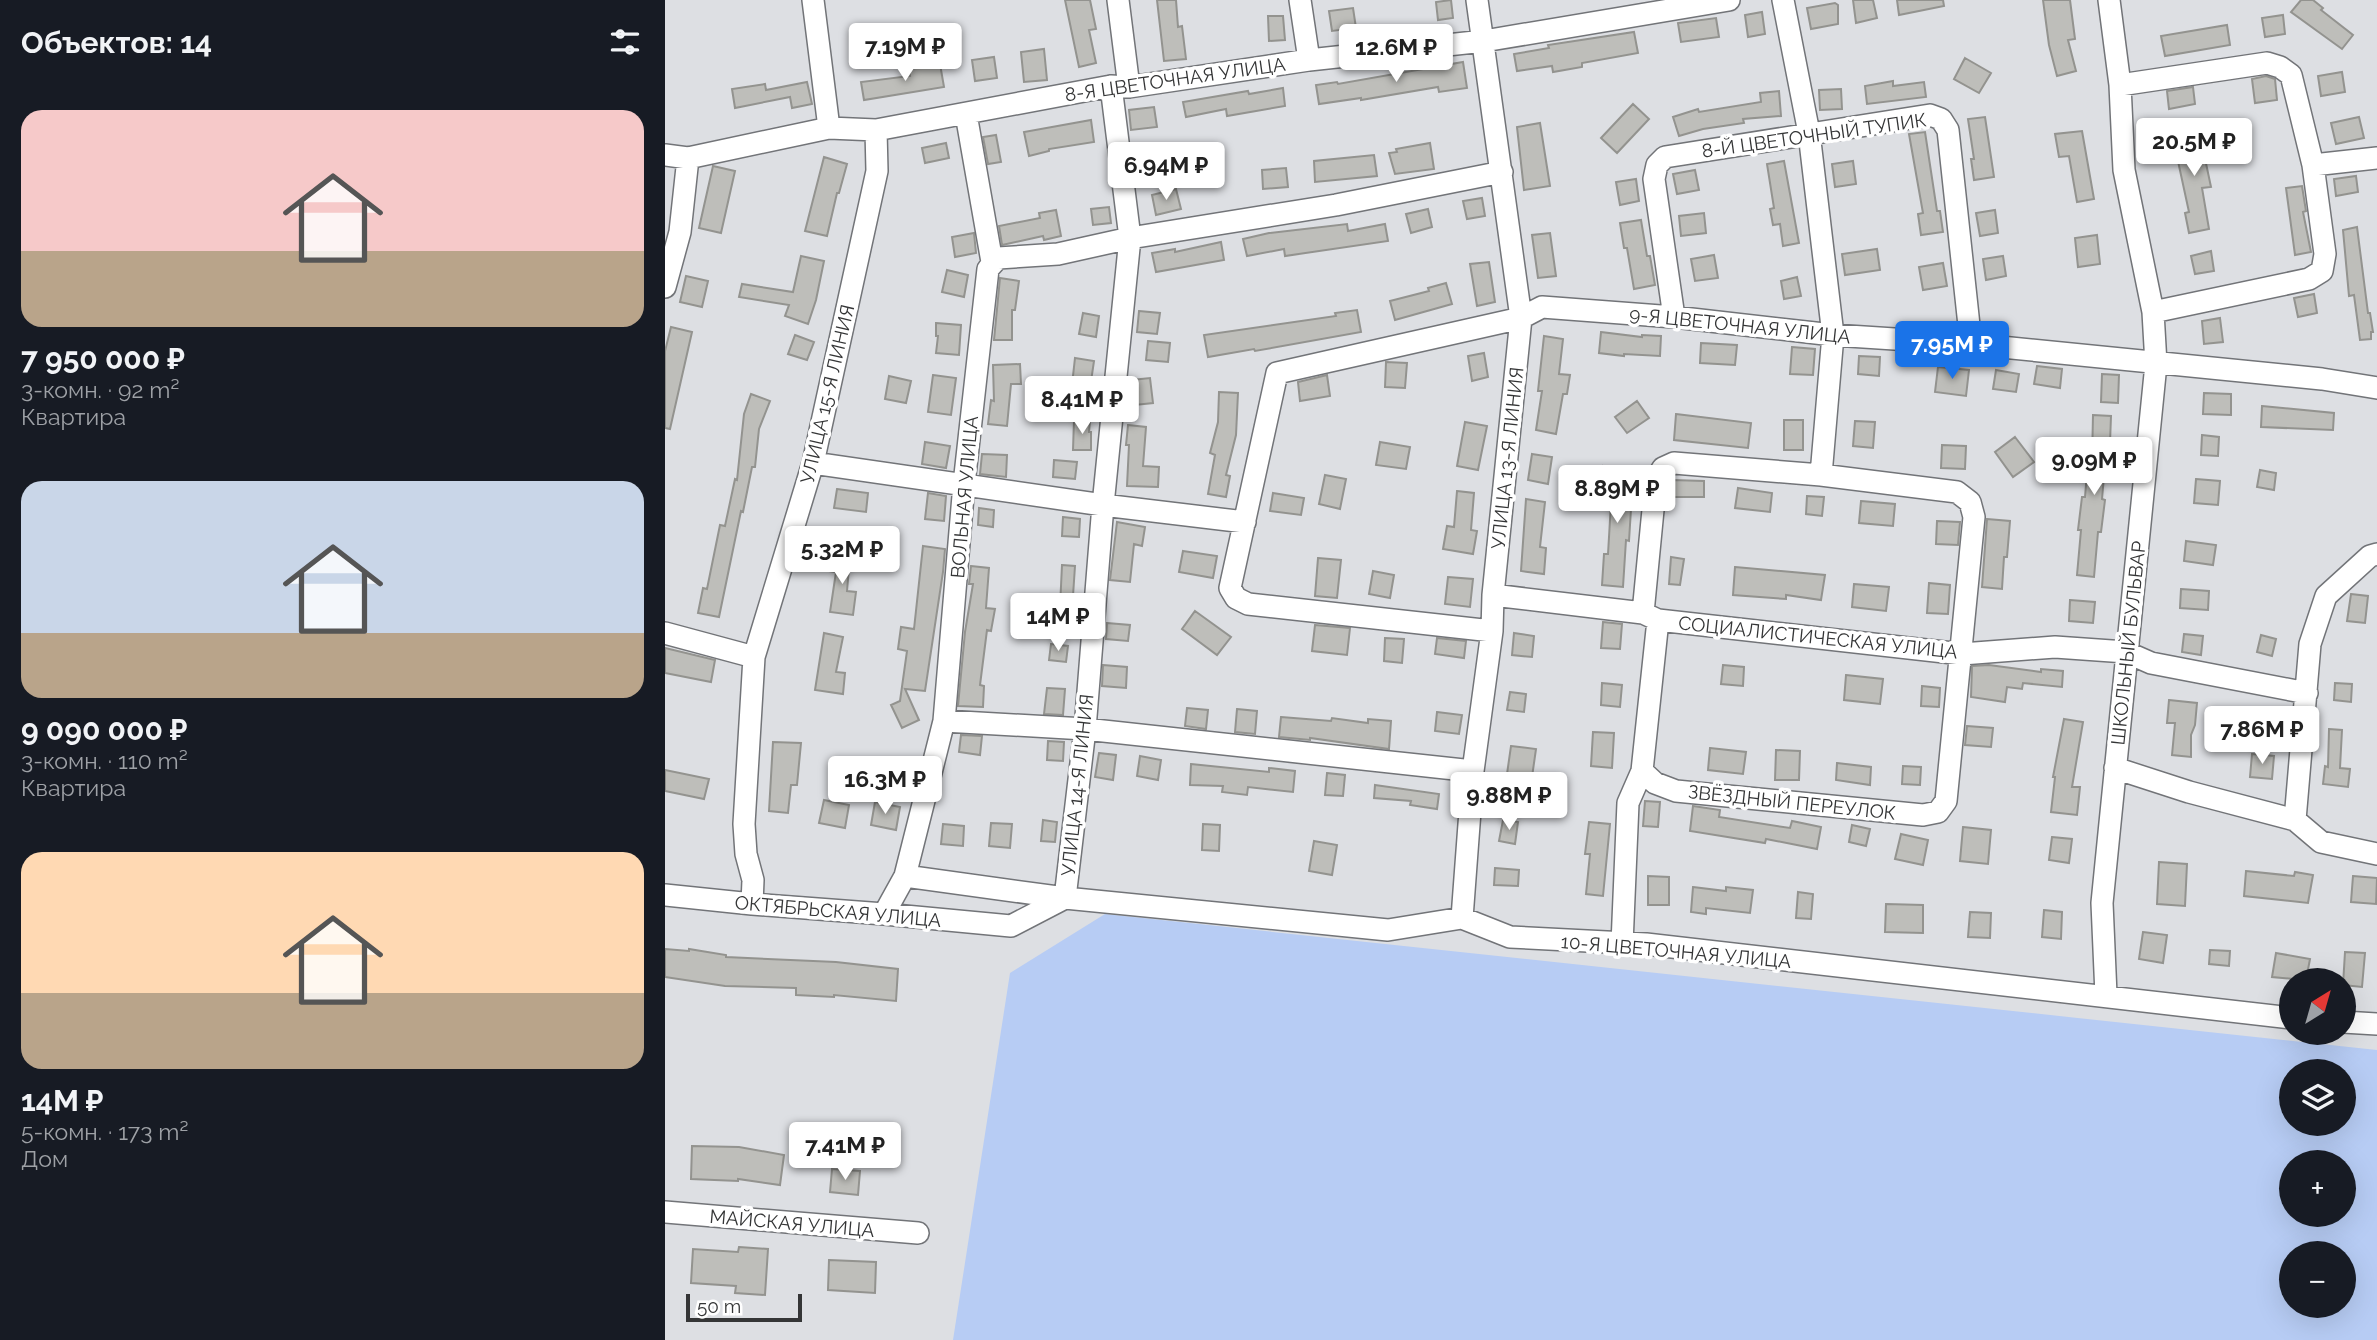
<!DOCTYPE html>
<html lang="ru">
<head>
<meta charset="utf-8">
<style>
  :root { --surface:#171b24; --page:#242831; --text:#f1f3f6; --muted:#9ea1a6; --accent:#1a73e8 }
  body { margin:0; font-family:Raleway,sans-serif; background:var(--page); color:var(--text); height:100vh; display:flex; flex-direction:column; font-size:26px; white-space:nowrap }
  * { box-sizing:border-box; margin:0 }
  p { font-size:23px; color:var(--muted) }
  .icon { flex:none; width:38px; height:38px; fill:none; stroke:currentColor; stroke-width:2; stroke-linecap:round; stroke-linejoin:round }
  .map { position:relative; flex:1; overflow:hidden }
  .sheet { display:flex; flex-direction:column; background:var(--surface); width:665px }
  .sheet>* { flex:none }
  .needle { width:46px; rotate:37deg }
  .tools { position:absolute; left:1614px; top:968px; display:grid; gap:14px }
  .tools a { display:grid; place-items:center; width:77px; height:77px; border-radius:50%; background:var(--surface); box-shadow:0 7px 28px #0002; font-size:35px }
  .scale { position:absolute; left:21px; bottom:18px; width:116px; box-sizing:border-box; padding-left:7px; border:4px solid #343536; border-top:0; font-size:19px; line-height:24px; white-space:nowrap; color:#343536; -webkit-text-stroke:5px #fff; paint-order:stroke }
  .price { position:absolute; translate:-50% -60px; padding:0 16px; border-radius:7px; background:#fff; color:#222; font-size:23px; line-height:46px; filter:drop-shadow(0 2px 4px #0008) }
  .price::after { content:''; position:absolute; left:50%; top:42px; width:21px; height:16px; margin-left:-10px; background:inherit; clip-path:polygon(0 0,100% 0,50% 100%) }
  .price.current { background:var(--accent); color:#fff }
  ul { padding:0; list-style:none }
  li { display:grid; align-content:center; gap:14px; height:371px; padding:0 21px }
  li span { display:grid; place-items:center; height:217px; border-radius:21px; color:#555 }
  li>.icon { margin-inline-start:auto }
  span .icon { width:126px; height:126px; fill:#fffc; stroke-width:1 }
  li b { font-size:30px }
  h2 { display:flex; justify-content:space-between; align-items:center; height:84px; padding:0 21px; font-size:30px }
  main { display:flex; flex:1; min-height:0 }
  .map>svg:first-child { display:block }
  .green { fill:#b7ccf4; fill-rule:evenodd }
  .building { fill:#bebeba; stroke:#93938f; stroke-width:2 }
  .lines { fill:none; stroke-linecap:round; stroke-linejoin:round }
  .minor-casing { stroke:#727478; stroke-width:24 }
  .minor { stroke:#fff; stroke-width:21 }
  .labels { text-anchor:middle; stroke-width:7; stroke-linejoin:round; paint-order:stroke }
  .street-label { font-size:19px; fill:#343536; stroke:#fff }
</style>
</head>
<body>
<main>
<section class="sheet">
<h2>Объектов: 14<svg class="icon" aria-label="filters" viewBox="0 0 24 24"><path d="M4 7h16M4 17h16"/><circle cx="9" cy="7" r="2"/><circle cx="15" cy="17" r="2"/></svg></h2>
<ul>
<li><span style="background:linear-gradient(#f6c9c9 65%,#b9a48a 0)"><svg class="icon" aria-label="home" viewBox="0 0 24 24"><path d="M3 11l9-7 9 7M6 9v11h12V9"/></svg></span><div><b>7 950 000 ₽</b><p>3-комн. · 92 m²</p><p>Квартира</p></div></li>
<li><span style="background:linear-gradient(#c9d6e8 70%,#b9a48a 0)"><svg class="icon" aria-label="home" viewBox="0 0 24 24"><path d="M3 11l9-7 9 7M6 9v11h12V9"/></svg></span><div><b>9 090 000 ₽</b><p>3-комн. · 110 m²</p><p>Квартира</p></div></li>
<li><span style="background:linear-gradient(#ffd9b3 65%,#b9a48a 0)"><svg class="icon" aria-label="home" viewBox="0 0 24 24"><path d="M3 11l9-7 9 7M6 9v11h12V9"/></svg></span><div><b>14M ₽</b><p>5-комн. · 173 m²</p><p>Дом</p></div></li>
</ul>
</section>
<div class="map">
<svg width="1712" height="1340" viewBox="0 0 1712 1340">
  <rect width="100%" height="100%" fill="#dddfe3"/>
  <path class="green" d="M440,914L1712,1050V1340H288L345,973ZM1626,1071H1678V1124H1626ZM1626,1162H1678V1214H1626ZM1626,1253H1678V1306H1626Z"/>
  <path class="building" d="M400,0H425L431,29L424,30L431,63L414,67Z
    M492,0H511L513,27L517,26L521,59L499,61Z
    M786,0L788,18L773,20L771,2Z
    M1188,0H1208L1212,18L1191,23Z
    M1232,0H1278L1279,6L1234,15Z
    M1378,0H1405L1410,39L1403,40L1411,71L1392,76L1384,45Z
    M1636,0H1648L1658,8L1656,10L1688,35L1677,49L1626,12Z
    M1170,3L1173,5V24L1146,29L1142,8Z
    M688,8L691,28L667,31L664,11Z
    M1097,12L1100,34L1083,37L1080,15Z
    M1618,15L1620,34L1600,37L1597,18Z
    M603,16H618L620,40L604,41Z
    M1051,18L1054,37L1016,42L1013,23Z
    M1562,25L1565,45L1500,56L1496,36Z
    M969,32L973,53L917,63V67L888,72L887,66L852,71L849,54L884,48L883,45Z
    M379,49L382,80L359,82L356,52Z
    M329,57L332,78L310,81L307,60Z
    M1300,58L1326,73L1314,93L1289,79Z
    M798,62L802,88L774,92L773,87L696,100V98L654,104L651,85L672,82L673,84Z
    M275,64L279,87L199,100L196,82L245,76L244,69Z
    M1677,72L1680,92L1656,96L1653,76Z
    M1601,76L1610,79L1612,100L1590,103L1587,79Z
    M1228,81V86L1259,82L1261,97L1202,104L1200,86Z
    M142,82L147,104L127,108L125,97L70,108L67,89L100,84L101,90Z
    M1528,87L1530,104L1504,109L1502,91Z
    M618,88L620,106L562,116L561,109L521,117L518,102L583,91L584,94Z
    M1176,89L1177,109L1155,110L1154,90Z
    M1114,91L1116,116L1078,119L1079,123L1038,129L1014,136L1008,117L1033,109L1034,112L1096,102L1095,93Z
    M968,104L984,119L952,153L936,138Z
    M489,107L492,127L466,130L464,110Z
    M1320,117L1329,177L1309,180L1306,159H1309L1303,119Z
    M1694,117L1699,138L1671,144L1666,123Z
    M426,120L429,142L384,149V151L364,156L359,132Z
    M875,123L885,186L859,190L852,127Z
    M1417,131L1429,199L1412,202L1404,156L1394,157L1390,134Z
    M1260,132L1272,211H1275L1278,232L1256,235L1253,214L1258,213L1244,134Z
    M1539,132L1543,153L1539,154L1546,187L1537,188L1544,229L1524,233L1520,213L1524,212L1508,138Z
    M331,135L336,162L323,164L318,137Z
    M281,143L284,158L260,163L257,148Z
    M765,143L769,169L730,174L724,153L732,152L731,149Z
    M709,155L712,176L650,182L649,161Z
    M159,157L182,164L174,193H172L162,236L140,231Z
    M1119,161L1134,243L1118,246L1115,224L1108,225L1105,209L1109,208L1102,164Z
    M1188,161L1191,184L1170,187L1167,164Z
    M48,166L70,171L56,233L34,228Z
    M621,168L623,187L598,189L597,170Z
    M1030,170L1034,190L1012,194L1008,174Z
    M1691,176L1693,192L1671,196L1669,179Z
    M971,179L974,201L955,205L951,182Z
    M1637,186L1641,211L1638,212L1646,252L1630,255L1621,188Z
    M511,189L516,209L491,215L487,195Z
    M817,198L820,216L802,219L798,201Z
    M444,207L446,223L428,225L426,209Z
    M763,209L767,227L746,233L741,214Z
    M391,210L396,236L379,240L378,236L337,245L334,226L375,218L374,213Z
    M1330,210L1333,233L1315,236L1311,213Z
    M1039,213L1041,233L1016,236L1014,216Z
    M976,220L982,256H985L990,285L969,289L962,248H959L955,223Z
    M682,224L683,231L720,224L723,241L620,256L619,249L582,256L578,239L604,233Z
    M1692,227L1703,313H1705L1708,332H1706V339L1695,340L1689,295L1684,296L1678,230Z
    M309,233L311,253L290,257L287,237Z
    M885,233L891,276L873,278L867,235Z
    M1432,235L1435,264L1413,267L1410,238Z
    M556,242L559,260L491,272L487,253L510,249V252Z
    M1212,249L1215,270L1180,275L1177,254Z
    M1546,251L1549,271L1530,274L1526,256Z
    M1049,255L1053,278L1030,281L1026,259Z
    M136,256L159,261L151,300L143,324L120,316L124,305L74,297L77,284L128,292Z
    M1338,256L1341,276L1321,280L1318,259Z
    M824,262L830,302L812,306L805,264Z
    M1278,263L1282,286L1258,290L1254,267Z
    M282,270L303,275L299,297L277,292Z
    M21,276L43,281L37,307L15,302Z
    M1132,277L1136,296L1119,299L1116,281Z
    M335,278L354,281L350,310H347V340H329Z
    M781,283L787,304L730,320L725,301L764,291L763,288Z
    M1649,294L1652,313L1633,317L1629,298Z
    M692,310L696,332L590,351L589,349L543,357L539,335L671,316L670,313Z
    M474,311L495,313L492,334L472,332Z
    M418,313L434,316L431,337L414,334Z
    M1555,318L1558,342L1539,344L1537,321Z
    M271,323L296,325L294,355L271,353L273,336H271Z
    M6,327L27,332L5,429L0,428V351Z
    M936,332L977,337V335L996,336L995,356L959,354V356L934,353Z
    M130,335L149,342L142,360L123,354Z
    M879,336L898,339L894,374L905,375L902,394H898L891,434L871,430L877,391H873Z
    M483,341L505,343L503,362L481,360Z
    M1036,343L1072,345L1070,365L1035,363Z
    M1127,347L1150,349L1148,375L1125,374Z
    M819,353L823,377L807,381L803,356Z
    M1194,356L1215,357L1214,376L1193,374Z
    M410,358L429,361L424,395H430L427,411L409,413V410H406L410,378L408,376Z
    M721,362L742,363L740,388L720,387Z
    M355,364L356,384H346L342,426L323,424L326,400L329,401L328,365Z
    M1372,366L1397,369L1395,388L1369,384Z
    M1273,367L1304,370L1301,396L1270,392Z
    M1331,370L1354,374L1351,392L1328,389Z
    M1437,374L1454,375L1453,403L1436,402Z
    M268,375L291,378L286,415L263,412Z
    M662,375L665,396L635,401L633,382Z
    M224,376L246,381L241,403L220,399Z
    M485,378L488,403L470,405L467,380Z
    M554,392L573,393L571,435L561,475L565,476L561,497L543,494L550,455L545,453L553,422Z
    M1539,393L1566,394V415L1538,414Z
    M86,394L105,401L94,429L90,467H87L78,512L76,511L54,617L33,613L38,588L42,589L55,525L60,526L70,479L72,480L79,414Z
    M972,401L984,418L962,433L950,417Z
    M1597,406L1669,413L1668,430L1596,427Z
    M1011,414L1086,423L1083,448L1009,440Z
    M1428,415L1446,416L1445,443H1442L1437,499L1440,500L1436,532H1433L1429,577L1412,575L1416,530H1413L1417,497H1420L1423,460L1427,461Z
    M409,420L425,421L424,432H426V450H408Z
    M1119,420H1138V450H1119Z
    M1190,421L1210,422L1208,448L1188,446Z
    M800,422L822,426L813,470L792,466Z
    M463,425L481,427L478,466L494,467L493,487L462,486L464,445H461Z
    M1537,435L1554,437L1553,456L1536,455Z
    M1350,437L1369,462L1348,477L1330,452Z
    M260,442L285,446L281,468L257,464Z
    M715,442L745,447L741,469L711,465Z
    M1277,445L1301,446L1300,469L1276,468Z
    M317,454L342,455L341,477L315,474Z
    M867,454L887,457L883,484L863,480Z
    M389,460L412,462L410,479L388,477Z
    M938,466L968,471L962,508L966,509L964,541L961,540L958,587L937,585L939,554H943L947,486L936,484Z
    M1595,470L1611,473L1609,490L1592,487Z
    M660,475L681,479L675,509L654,504Z
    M1531,479L1555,481L1553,505L1529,503Z
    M1007,480L1039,481V497H1007Z
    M1073,488L1107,493L1105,512L1070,508Z
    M172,489L203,493L201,512L169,508Z
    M792,491L809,493L806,530L812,531L808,554L778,549L782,526L789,527Z
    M263,493L281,496L279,521L260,519Z
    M608,493L639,498L636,515L605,511Z
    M1142,496L1159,497L1157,516L1141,514Z
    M861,499L880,502L875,547L881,548L879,574L856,571Z
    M1196,501L1230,504L1228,526L1194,523Z
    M314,508L329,510L328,527L313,525Z
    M398,517L415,519L414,537L397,536Z
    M1322,519L1345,521L1342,557H1339L1337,589L1317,587Z
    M1272,521L1295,522L1293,545L1271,544Z
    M452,522L480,527L477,546L469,544L465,582L445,580Z
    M1521,541L1551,545L1548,565L1519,561Z
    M258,546L280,549L278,572L260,691L240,689L254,720L237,728L226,705L235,701L242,651L233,649L236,627L249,629Z
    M518,551L552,556L548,578L514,572Z
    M166,555L185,557L182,591L191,592L188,615L165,612L171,572L163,571Z
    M1006,557L1019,559L1015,585L1004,584Z
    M653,558L676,560L672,598L650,596Z
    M397,565L410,566L408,596H413L412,609L395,607Z
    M306,566L324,568L321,608L330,609L326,631L322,630L315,685L319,686L318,707L293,706L300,632L308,584H304Z
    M1070,567L1160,575L1156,600L1121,595V599L1068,595Z
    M708,571L729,575L725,598L704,594Z
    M783,577L808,579L805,607L780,604Z
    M1264,583L1285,585L1283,614L1262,613Z
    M1189,584L1224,587L1221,611L1187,607Z
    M1516,589L1544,591L1543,610L1515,608Z
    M1686,594L1703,596L1700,623L1682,621Z
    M1405,600L1430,602L1428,623L1404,621Z
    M530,611L566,637L552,655L517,629Z
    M938,622L957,624L955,649L936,648Z
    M442,623L465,625L463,641L441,639Z
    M650,625L685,628L682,655L647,651Z
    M159,633L178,637L171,672L180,673L178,694L150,690Z
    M849,633L869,636L867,657L847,655Z
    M1519,634L1538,636L1536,655L1517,652Z
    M1596,635L1611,639L1607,656L1592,652Z
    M720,638L739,639L737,663L719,661Z
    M772,638L801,641L799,658L770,654Z
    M386,644L403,646L401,662L384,660Z
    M0,648L50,660L46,682L0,673Z
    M438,665L462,667L461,688L437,686Z
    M1058,665L1079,667L1078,686L1056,684Z
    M1324,665L1376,672V669L1398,671L1397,687L1358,683L1357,689L1342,687L1340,702L1306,697L1307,666Z
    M1181,675L1218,679L1215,704L1179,700Z
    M937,683L957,685L955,707L936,705Z
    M1670,683L1687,684L1686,702L1669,700Z
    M1257,686L1275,688L1274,707L1256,706Z
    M382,688L400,689L398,715L379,714Z
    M845,692L861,694L859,712L842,710Z
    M1504,700L1532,703L1530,725L1526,735V757L1507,755L1510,723H1502Z
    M1609,707L1610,733H1590V708Z
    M522,708L543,710L541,729L520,726Z
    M572,709L592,711L590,734L570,732Z
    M772,712L797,715L794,734L770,731Z
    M616,717L666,721L667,718L703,723V719L726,721L724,749L645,738V740L614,737Z
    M1399,719L1418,722L1407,787H1415L1412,815L1386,812L1390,777H1388Z
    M1302,726L1328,728L1326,747L1300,745Z
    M1664,729L1677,730L1675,768L1685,769L1683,787L1658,784L1660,766L1663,767Z
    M928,732L949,733L947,768L926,766Z
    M296,735L317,736L315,755L294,752Z
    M383,741L399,742L398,761L382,760Z
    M108,742L136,743L132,785H126L123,813L104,811Z
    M846,746L871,749L865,791L840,788Z
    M1045,748L1081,752L1078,774L1043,770Z
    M1111,750L1135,751L1134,780H1110Z
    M434,753L451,755L448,780L430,777Z
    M1587,754L1609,756L1607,779L1585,777Z
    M475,756L496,760L493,780L472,776Z
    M1172,763L1206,767L1205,785L1171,780Z
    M526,764L604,772V768L630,771L628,792L583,787L582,795L557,792L558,786L525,785Z
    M1238,766L1256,767L1255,785L1237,784Z
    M0,770L44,779L39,799L0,791Z
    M662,773L680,775L678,796L660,795Z
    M710,785L774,794L772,809L745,805L746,801L709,798Z
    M159,800L184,805L180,828L154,823Z
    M980,801L995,802L993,827L978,826Z
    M210,802L235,807L231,830L206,825Z
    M1028,806L1055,810L1054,817L1125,828L1127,821L1156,827L1152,849L1101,839L1100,843L1025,831Z
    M378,820L392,822L390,842L376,841Z
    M838,820L853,822L850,844L834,841Z
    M924,822L945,824L938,896L921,894L925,854H920Z
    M326,823L347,824L345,848L324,846Z
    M278,824L299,826L298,846L276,844Z
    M538,824L555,825L554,851L537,850Z
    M1187,825L1205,829L1201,846L1184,842Z
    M1298,827L1326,830L1323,864L1295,861Z
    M1236,834L1263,840L1258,865L1230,859Z
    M1387,837L1407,839L1404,863L1384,860Z
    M649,841L672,845L667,875L644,871Z
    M1494,862L1522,864L1520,906L1492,904Z
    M830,868L854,870L853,886L829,885Z
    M1581,871L1629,876L1630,872L1648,875L1643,903L1579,896Z
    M983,876L1004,877V905H983Z
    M1688,876L1712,878L1711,904L1686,902Z
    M1028,887L1061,891V887L1088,890L1085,913L1041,908V914L1026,912Z
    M1133,892L1148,894L1146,919L1131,918Z
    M1221,904L1258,905V933L1220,932Z
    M1379,910L1397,912L1396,939L1377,937Z
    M1305,912L1326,913L1325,938L1303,937Z
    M1478,932L1502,935L1498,963L1474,959Z
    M0,949L24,951V949L61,955V957L171,962L233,969L231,1001L169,995V997L131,995V988L60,986L0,977Z
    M1545,950L1565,951L1564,966L1544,964Z
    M1680,952L1700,953L1697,987L1678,985Z
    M1611,953L1645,959L1641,980L1607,977Z
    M27,1146L74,1147L119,1155L115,1185L73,1179V1181L26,1179Z
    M167,1169L195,1171L193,1195L165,1192Z
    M74,1247L103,1249L100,1295L70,1293L71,1286L26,1283L28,1249L73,1252Z
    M164,1260L211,1262L210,1293L163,1290Z"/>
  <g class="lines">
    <g class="minor-casing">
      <path id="minor" d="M148,0L164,128
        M453,0L464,87
        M635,0L644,60
        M1118,0L1144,133L1168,335L1156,475
        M1455,85L1602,63L1615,67L1626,75L1648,165L1660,254L1657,271L1644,279L1488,312
        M301,114L327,262
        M0,155L23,158L164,128L211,130L446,86L464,87L644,60L819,41L1064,0
        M1648,165L1712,158
        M0,287L15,232L23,158
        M1009,317L989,179L992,165L1000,157L1265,115L1276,119L1283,130L1306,344
        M148,463L438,505L580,522
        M1712,554L1705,556L1661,596L1645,644L1630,820L1656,842L1712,854
        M828,595L978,613L993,620L1297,654L1390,647L1461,652L1486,663L1642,693
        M978,613L991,479L998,468L1009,463L1156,475L1292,492L1305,502L1309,517L1281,801L1273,812L1258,815L1011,791L990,783L977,771L993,620
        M827,631L583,604L571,598L565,588L612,373L856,318L877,307L1009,317L1168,335L1306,344L1657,379L1712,388
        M0,633L89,657
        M1450,768L1524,792L1630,820
        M808,771L420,729L279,721L299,484L323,269L333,258L393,254L465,238L671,205L837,172
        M240,876L400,898L723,930L797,918L845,937L981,944L1626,1018
        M0,895L87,904L219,914L346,926L400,898
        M400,898L420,729L438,505L465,238L446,86
        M87,904L88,880L81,854L79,824L89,657L148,463L212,171L211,130
        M219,914L240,876L279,721
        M797,918L808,771L827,631L828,595L856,318L812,0
        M957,944L963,803L977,771
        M1441,995L1437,903L1491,364L1488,312L1459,170L1455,85L1444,0
        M1678,1022L1712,1024
        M0,1212L253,1233"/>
    </g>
    <use href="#minor" class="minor"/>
  </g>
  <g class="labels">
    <g class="street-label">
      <text transform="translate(510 79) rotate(-8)" y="7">8-Я ЦВЕТОЧНАЯ УЛИЦА</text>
      <text transform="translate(1149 135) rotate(-8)" y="7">8-Й ЦВЕТОЧНЫЙ ТУПИК</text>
      <text transform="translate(1075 325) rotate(6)" y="7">9-Я ЦВЕТОЧНАЯ УЛИЦА</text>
      <text transform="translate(162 394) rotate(-77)" y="7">УЛИЦА 15-Я ЛИНИЯ</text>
      <text transform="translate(842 458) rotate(-84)" y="7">УЛИЦА 13-Я ЛИНИЯ</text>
      <text transform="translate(299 497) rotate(-85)" y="7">ВОЛЬНАЯ УЛИЦА</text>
      <text transform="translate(1153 637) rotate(6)" y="7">СОЦИАЛИСТИЧЕСКАЯ УЛИЦА</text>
      <text transform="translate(1463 643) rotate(-84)" y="7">ШКОЛЬНЫЙ БУЛЬВАР</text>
      <text transform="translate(412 785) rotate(-84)" y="7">УЛИЦА 14-Я ЛИНИЯ</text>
      <text transform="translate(1127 802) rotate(6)" y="7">ЗВЁЗДНЫЙ ПЕРЕУЛОК</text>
      <text transform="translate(173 911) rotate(5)" y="7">ОКТЯБРЬСКАЯ УЛИЦА</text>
      <text transform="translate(1011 951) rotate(5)" y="7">10-Я ЦВЕТОЧНАЯ УЛИЦА</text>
      <text transform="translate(127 1223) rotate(5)" y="7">МАЙСКАЯ УЛИЦА</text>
    </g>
  </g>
</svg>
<div class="tools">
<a><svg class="needle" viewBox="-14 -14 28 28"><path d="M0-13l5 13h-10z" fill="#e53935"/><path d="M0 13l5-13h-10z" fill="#9ea1a6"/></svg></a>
<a><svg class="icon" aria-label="layers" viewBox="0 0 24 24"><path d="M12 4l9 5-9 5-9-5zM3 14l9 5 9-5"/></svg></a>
<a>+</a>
<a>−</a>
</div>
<div class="scale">50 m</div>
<b class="price" style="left:240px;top:83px">7.19M ₽</b>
<b class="price" style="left:731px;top:84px">12.6M ₽</b>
<b class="price" style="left:1529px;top:178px">20.5M ₽</b>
<b class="price" style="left:501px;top:202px">6.94M ₽</b>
<b class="price current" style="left:1287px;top:381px">7.95M ₽</b>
<b class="price" style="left:417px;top:436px">8.41M ₽</b>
<b class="price" style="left:1429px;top:497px">9.09M ₽</b>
<b class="price" style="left:952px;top:525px">8.89M ₽</b>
<b class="price" style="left:177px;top:586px">5.32M ₽</b>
<b class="price" style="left:393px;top:653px">14M ₽</b>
<b class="price" style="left:1597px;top:766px">7.86M ₽</b>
<b class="price" style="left:220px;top:816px">16.3M ₽</b>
<b class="price" style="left:844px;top:832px">9.88M ₽</b>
<b class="price" style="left:180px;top:1182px">7.41M ₽</b>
</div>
</main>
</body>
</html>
